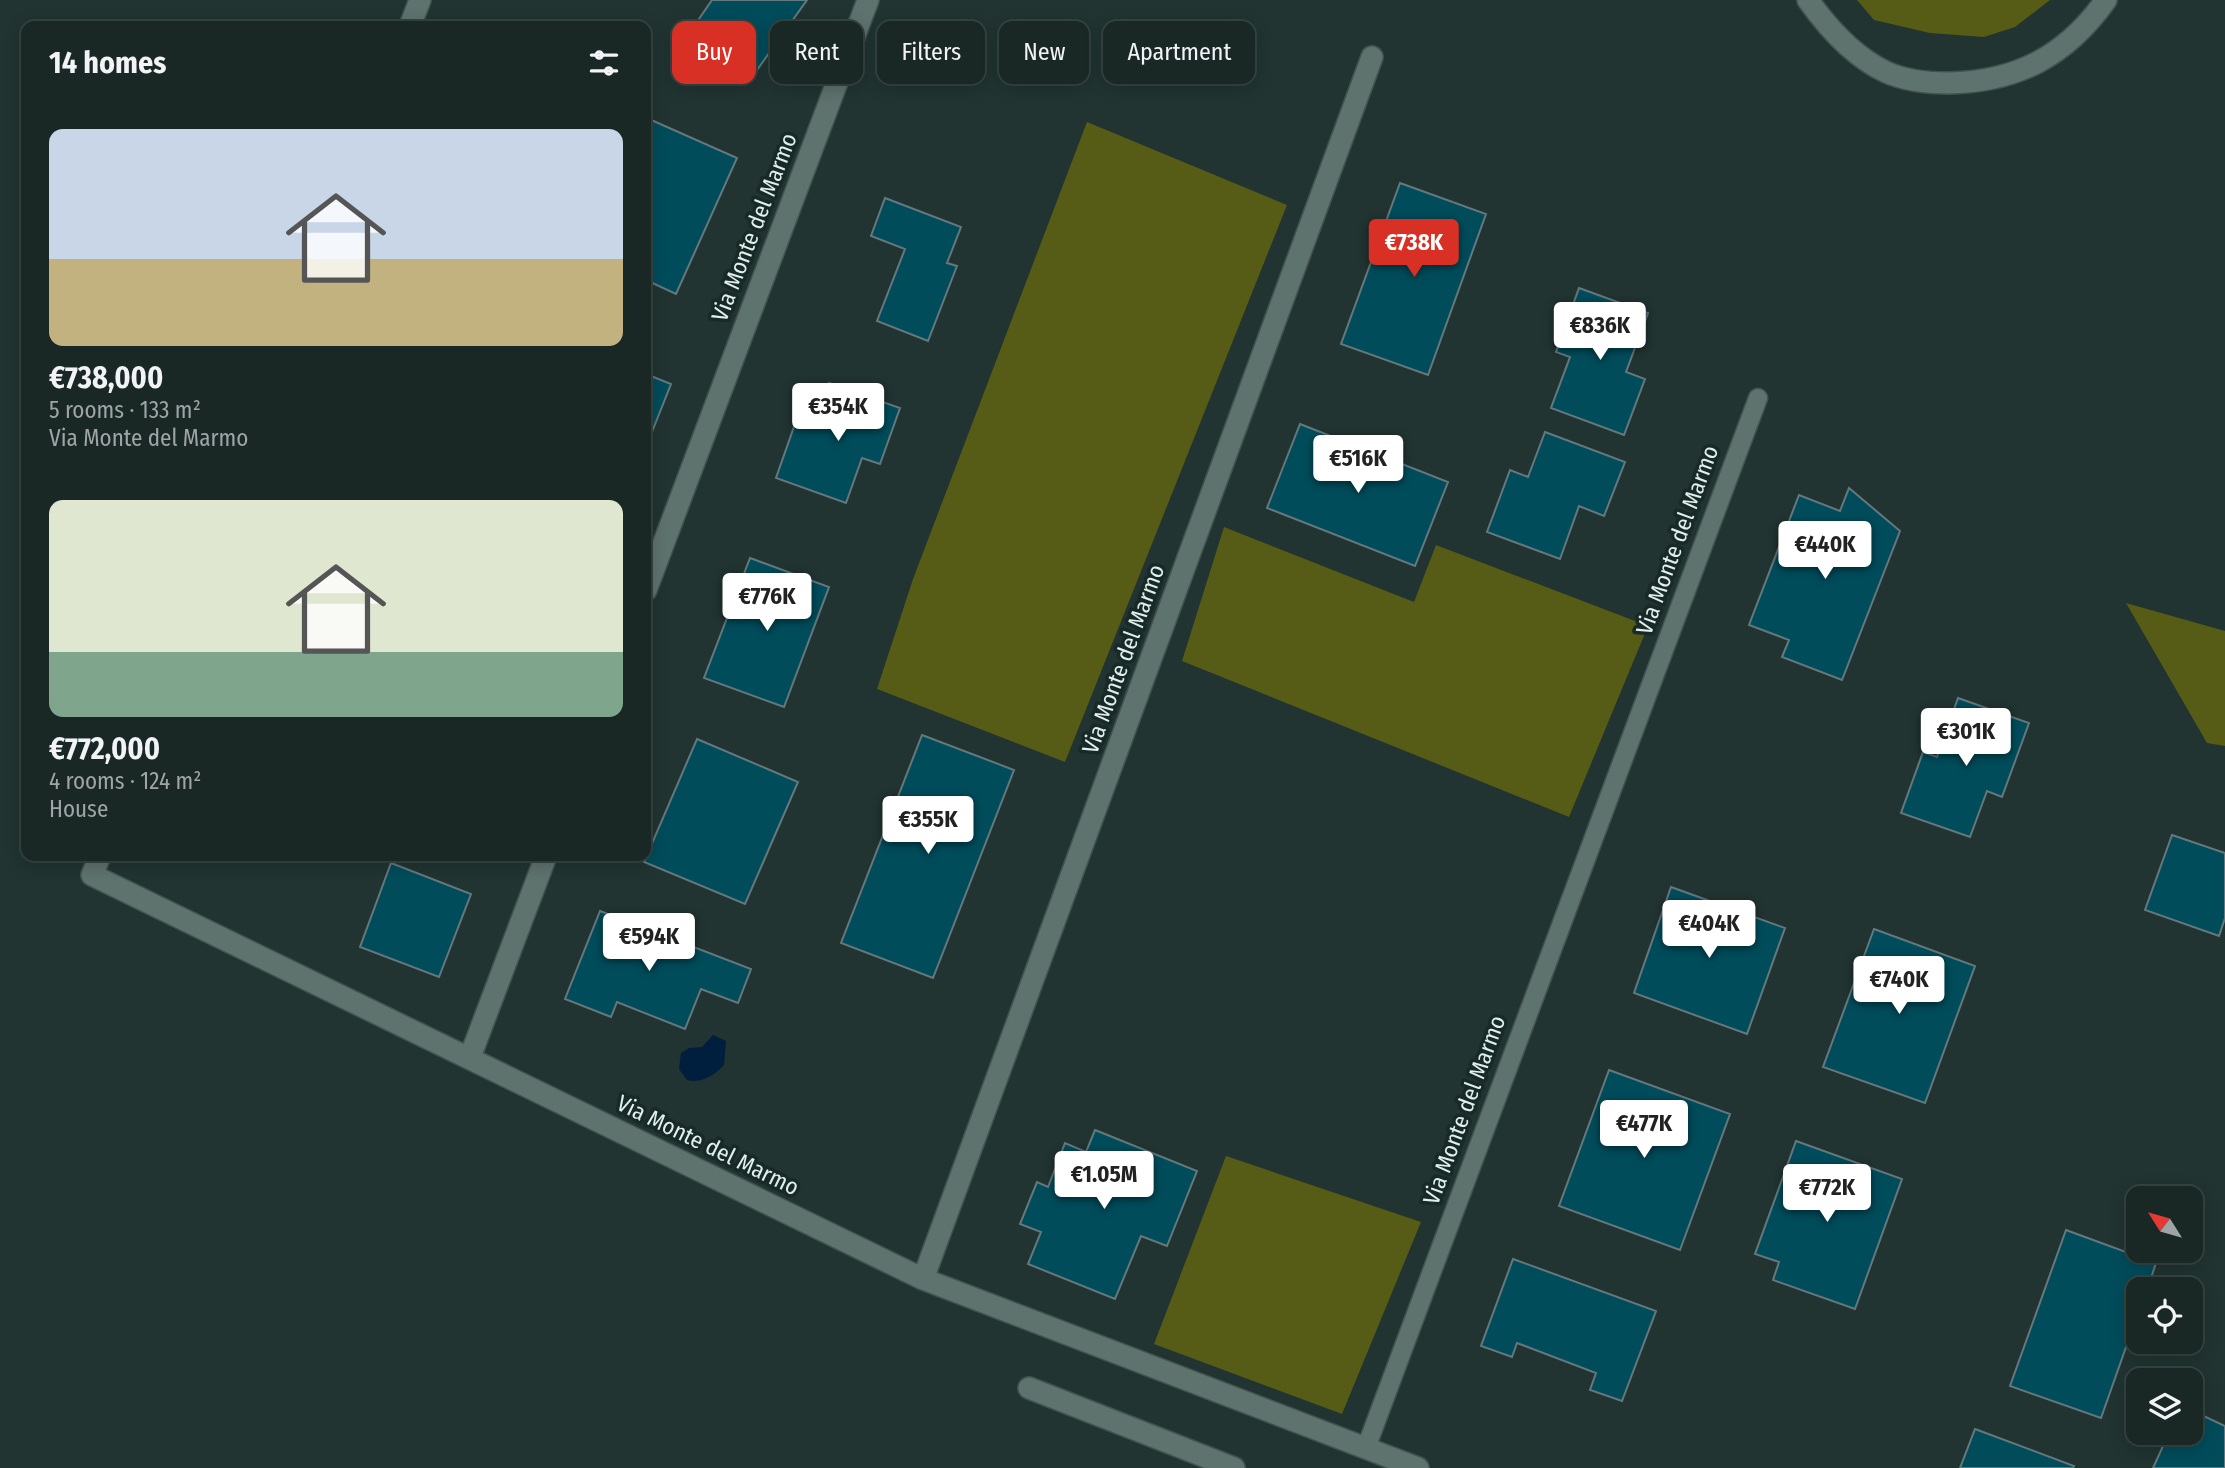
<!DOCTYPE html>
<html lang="en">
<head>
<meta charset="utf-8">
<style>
  :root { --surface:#192725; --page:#263332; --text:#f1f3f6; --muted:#9fa5a7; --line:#374442; --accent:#d93025 }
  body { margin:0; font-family:"Fira Sans Condensed",sans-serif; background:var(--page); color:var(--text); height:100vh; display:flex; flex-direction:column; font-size:26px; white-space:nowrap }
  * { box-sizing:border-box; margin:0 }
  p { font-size:23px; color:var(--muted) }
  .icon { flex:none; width:38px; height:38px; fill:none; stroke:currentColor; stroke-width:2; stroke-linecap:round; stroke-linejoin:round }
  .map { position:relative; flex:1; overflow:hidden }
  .side { position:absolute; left:21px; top:21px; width:630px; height:840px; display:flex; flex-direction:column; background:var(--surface); border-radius:14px; box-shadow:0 4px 18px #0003,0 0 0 2px var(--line) }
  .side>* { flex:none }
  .hud { position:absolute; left:672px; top:21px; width:665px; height:63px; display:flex; gap:14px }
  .needle { width:46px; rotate:307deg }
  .tools { position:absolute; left:2126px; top:1186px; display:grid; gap:14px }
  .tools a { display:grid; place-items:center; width:77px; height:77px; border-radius:14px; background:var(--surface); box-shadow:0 4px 18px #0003,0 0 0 2px var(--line); font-size:35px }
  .price { position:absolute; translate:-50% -60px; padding:0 16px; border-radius:7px; background:#fff; color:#222; font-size:23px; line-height:46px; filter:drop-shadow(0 2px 4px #0008) }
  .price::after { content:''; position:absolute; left:50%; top:42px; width:21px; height:16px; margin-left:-10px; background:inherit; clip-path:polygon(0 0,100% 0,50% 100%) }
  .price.active { background:var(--accent); color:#fff }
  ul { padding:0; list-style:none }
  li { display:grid; align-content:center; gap:14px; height:371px; padding:0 28px }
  li span { display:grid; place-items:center; height:217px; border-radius:14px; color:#555 }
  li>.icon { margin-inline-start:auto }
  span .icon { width:126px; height:126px; fill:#fffc; stroke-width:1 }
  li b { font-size:30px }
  h2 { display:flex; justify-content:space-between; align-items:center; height:84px; padding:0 28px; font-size:30px }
  .chip { padding:0 24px; border-radius:14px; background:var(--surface); box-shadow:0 4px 18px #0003,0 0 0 2px var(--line); font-size:24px; line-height:63px }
  .chip.active { background:var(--accent); color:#fff }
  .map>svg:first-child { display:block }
  .green { fill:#565b16 }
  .water { fill:#001e3d }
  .building { fill:#004c5b; stroke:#64787d; stroke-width:2 }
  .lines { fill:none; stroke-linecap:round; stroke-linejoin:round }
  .service-casing { stroke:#425250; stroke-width:21 }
  .minor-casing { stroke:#425250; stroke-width:24 }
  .service { stroke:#5e726e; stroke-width:18 }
  .minor { stroke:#5e726e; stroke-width:21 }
  .labels { text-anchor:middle; stroke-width:7; stroke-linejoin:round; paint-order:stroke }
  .street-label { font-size:23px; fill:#e3efec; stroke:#182a27 }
</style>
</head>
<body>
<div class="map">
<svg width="2225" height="1468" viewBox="0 0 2225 1468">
  <rect width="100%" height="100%" fill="#213431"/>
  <path class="green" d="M1857,0H2050L2015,27L1984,37L1930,33L1874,20Z
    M1087,122L1287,205L1065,762L877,689L913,579Z
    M1224,527L1414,602L1436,545L1648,626L1569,817L1182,661Z
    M2126,603L2225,631V746L2207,743Z
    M1226,1156L1421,1222L1342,1414L1154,1344Z"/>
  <path class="water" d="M713,1035L726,1041L724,1065C715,1075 701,1084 687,1080L679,1069L681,1053L689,1048L702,1047Z"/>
  <path class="building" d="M712,0H807L752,77L690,32Z
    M649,119L737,158L676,294L646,280V127Z
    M1400,183L1486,214L1428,375L1341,344Z
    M885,198L961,227L947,263L957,266L928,341L877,321L905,249L871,236Z
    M1579,288L1648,313L1626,372L1645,379L1624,435L1551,408L1570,357L1556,352Z
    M646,374L671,384L646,447Z
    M829,383L900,408L880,464L862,458L846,503L776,478L796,421L813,427Z
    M1300,424L1448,482L1415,566L1267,508Z
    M1545,432L1625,462L1604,516L1579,506L1560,559L1487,532L1510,470L1528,477Z
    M1849,488L1900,531L1842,680L1782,657L1789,640L1749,625L1799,495L1840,511Z
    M750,558L829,587L784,707L704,678Z
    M1958,698L2029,723L2002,797L1987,791L1970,837L1901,813L1923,752L1937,757Z
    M922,735L1014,770L933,978L841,943Z
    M697,739L798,782L745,904L644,862Z
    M2172,835L2225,853V918L2219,936L2145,910Z
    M391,863L471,894L439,977L360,947Z
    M1671,887L1785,928L1747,1034L1634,993Z
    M600,911L751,969L738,1003L701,989L685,1029L617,1002L611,1017L565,999Z
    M1874,929L1975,966L1925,1103L1823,1067Z
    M1609,1070L1730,1114L1680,1250L1559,1206Z
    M1095,1130L1197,1171L1167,1246L1141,1236L1115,1299L1028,1264L1041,1232L1020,1224L1037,1182L1048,1187L1065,1143L1086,1152Z
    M1796,1141L1902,1179L1855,1309L1773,1280L1779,1262L1755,1254Z
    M2066,1230L2156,1263L2147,1290H2138V1313L2101,1418L2010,1386Z
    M1513,1259L1656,1311L1622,1401L1590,1390L1596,1373L1517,1343L1512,1357L1481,1346Z
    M2191,1410L2225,1426V1468H2153L2169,1433H2191Z
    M1975,1429L2074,1466L2073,1468H1960Z"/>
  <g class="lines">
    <g class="service-casing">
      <path id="service" d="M1366,1448L1758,398"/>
    </g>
    <g class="minor-casing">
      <path id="minor" d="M1808,0C1828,28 1854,57 1886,72C1906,81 1926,83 1948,83C2017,82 2066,56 2106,0
        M410,26L420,0
        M646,590L868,0
        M100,856L92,875L923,1279L1418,1468
        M470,1057L546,856
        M923,1279L1372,57
        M1029,1388L1234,1468"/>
    </g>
    <use href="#service" class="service"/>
    <use href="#minor" class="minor"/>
  </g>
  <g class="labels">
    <g class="street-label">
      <text transform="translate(754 227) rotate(-69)" y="8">Via Monte del Marmo</text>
      <text transform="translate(1677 540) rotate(-70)" y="8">Via Monte del Marmo</text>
      <text transform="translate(1123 659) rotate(-70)" y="8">Via Monte del Marmo</text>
      <text transform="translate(1464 1110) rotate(-70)" y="8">Via Monte del Marmo</text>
      <text transform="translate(708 1145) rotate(26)" y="8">Via Monte del Marmo</text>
    </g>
  </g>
</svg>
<div class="tools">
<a><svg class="needle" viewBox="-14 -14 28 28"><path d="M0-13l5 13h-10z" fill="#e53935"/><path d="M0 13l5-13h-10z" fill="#9fa5a7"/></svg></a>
<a><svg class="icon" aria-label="locate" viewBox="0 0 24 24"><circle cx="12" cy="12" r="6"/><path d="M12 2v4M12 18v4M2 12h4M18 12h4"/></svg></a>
<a><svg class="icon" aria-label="layers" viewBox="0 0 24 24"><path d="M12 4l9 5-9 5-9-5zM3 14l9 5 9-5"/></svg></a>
</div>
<b class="price active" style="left:1414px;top:279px">€738K</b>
<b class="price" style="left:1600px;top:362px">€836K</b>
<b class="price" style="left:838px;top:443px">€354K</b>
<b class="price" style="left:1358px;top:495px">€516K</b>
<b class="price" style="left:1825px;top:581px">€440K</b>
<b class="price" style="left:767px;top:633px">€776K</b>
<b class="price" style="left:1966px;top:768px">€301K</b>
<b class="price" style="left:928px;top:856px">€355K</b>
<b class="price" style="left:1709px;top:960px">€404K</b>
<b class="price" style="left:649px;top:973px">€594K</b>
<b class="price" style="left:1899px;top:1016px">€740K</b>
<b class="price" style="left:1644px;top:1160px">€477K</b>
<b class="price" style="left:1104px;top:1211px">€1.05M</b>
<b class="price" style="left:1827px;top:1224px">€772K</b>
<div class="hud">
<a class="chip active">Buy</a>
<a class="chip">Rent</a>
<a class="chip">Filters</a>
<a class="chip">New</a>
<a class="chip">Apartment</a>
</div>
<section class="side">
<h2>14 homes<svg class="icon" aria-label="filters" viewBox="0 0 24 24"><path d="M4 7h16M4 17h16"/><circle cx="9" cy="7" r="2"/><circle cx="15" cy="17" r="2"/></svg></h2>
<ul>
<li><span style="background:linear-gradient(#c9d6e8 60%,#c2b280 0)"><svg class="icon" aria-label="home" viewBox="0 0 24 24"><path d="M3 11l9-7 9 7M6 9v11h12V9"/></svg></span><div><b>€738,000</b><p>5 rooms · 133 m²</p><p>Via Monte del Marmo</p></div></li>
<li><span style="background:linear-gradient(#dfe7d0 70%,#7fa58c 0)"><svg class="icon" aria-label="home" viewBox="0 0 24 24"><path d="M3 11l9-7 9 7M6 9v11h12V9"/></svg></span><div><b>€772,000</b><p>4 rooms · 124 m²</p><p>House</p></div></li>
</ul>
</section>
</div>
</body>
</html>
